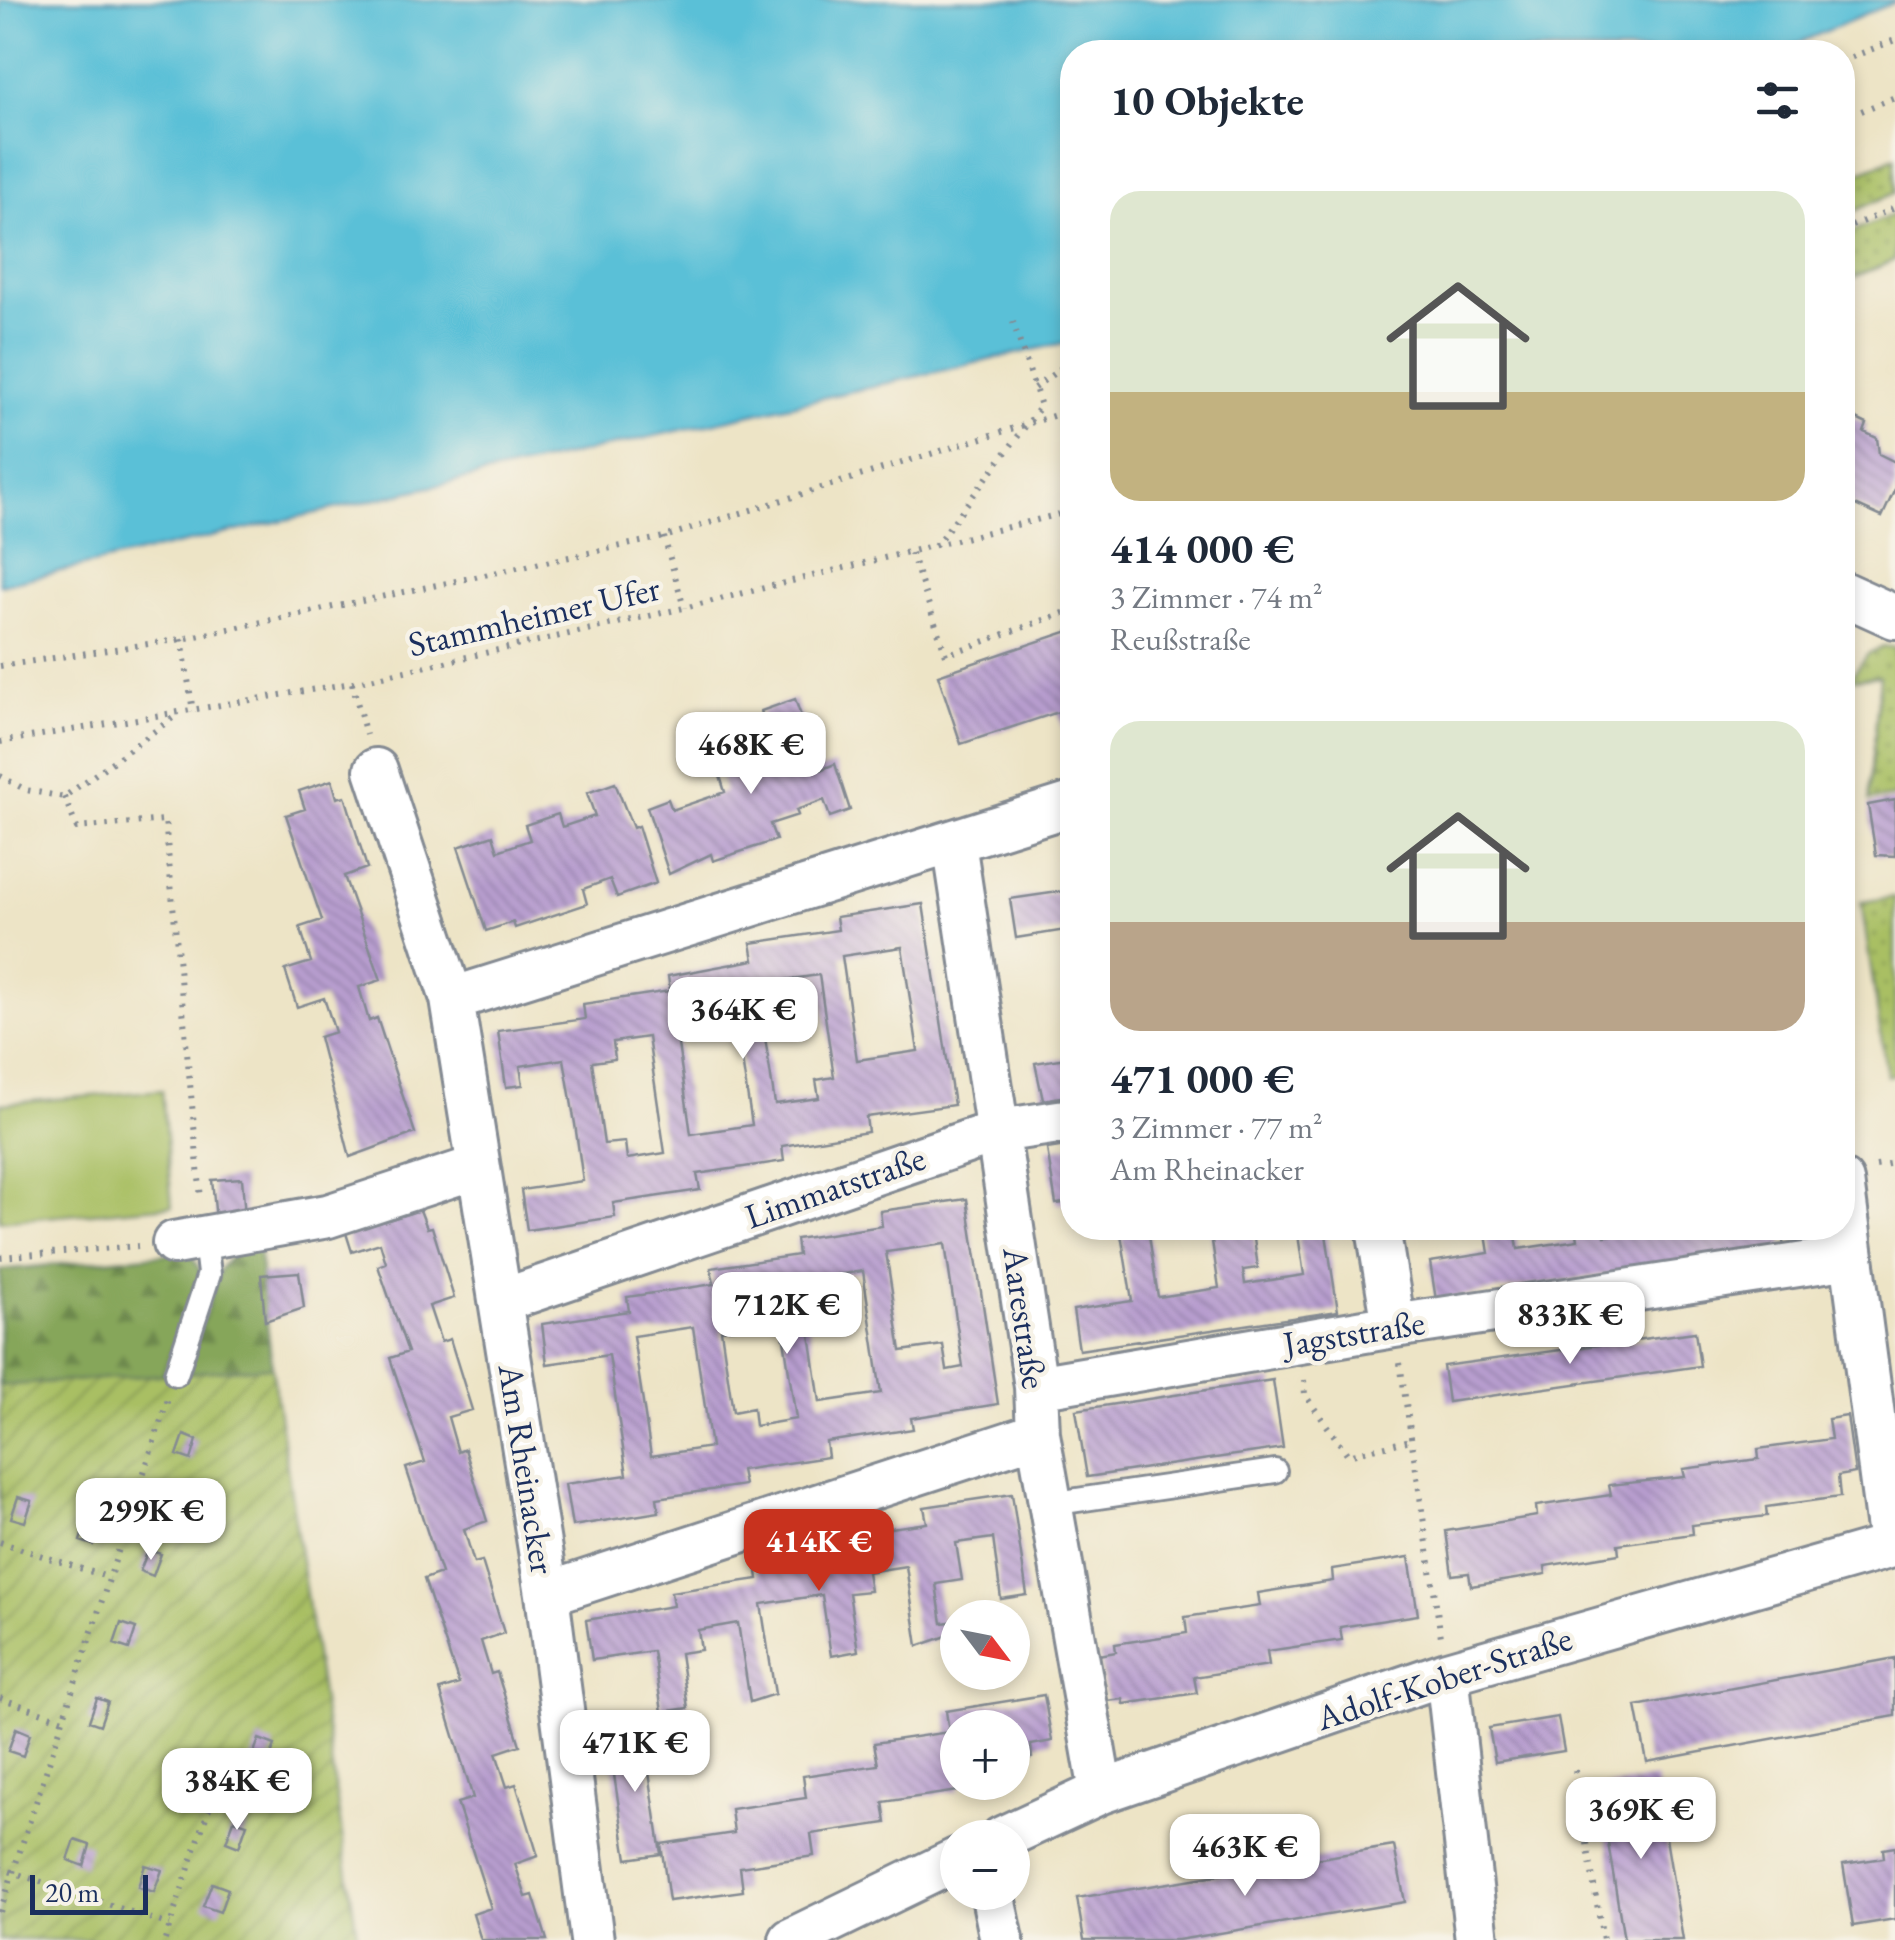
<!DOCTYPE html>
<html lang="de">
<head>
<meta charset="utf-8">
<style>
  :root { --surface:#fff; --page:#f6f6f7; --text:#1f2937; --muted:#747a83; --accent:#c8321e }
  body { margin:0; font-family:"EB Garamond",serif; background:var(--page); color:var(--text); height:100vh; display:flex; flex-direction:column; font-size:38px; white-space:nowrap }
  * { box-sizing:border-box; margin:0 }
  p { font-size:32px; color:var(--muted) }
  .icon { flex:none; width:55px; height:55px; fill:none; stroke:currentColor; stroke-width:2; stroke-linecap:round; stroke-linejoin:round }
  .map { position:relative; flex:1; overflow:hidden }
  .drawer { position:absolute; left:1060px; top:40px; width:795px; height:1200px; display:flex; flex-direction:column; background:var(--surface); border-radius:40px; box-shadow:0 5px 15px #0003 }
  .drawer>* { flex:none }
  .needle { width:65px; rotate:122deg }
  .fabs { position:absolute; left:940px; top:1600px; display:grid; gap:20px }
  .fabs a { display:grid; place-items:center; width:90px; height:90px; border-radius:50%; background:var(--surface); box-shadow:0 5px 15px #0003; font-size:50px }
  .scale { position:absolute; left:30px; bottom:25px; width:118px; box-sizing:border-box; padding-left:10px; border:5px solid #1b2f5e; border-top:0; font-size:28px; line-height:35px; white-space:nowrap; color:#1b2f5e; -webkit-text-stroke:8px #f7f3e8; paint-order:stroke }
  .price { position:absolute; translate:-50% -85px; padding:0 22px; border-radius:20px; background:#fff; color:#222; font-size:32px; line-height:65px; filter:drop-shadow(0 2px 5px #0008) }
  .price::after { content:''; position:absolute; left:50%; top:60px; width:30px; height:22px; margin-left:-15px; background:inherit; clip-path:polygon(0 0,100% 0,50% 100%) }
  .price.active { background:var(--accent); color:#fff }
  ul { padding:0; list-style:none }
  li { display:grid; align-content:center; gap:20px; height:530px; padding:0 50px }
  li span { display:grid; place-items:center; height:310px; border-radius:30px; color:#555 }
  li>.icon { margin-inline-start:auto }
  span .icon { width:180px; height:180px; fill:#fffc; stroke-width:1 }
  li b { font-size:42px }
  h2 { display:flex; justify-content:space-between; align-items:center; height:120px; padding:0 50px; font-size:42px }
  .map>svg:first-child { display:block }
  .grass { fill:url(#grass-dots); stroke:#627761; stroke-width:2.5 }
  .forest { fill:url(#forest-firs); stroke:#506a5c; stroke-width:2.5 }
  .garden { fill:url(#garden-furrows); stroke:#627761; stroke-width:2.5 }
  .pitch { fill:#a9bf64; stroke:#627761; stroke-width:2.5 }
  .water { fill:#5ac0d7; stroke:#3a789a; stroke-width:2.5 }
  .building { fill:url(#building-back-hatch); fill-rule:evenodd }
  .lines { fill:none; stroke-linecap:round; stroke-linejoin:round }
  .service-casing { stroke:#848a92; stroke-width:28 }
  .minor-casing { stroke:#848a92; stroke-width:48 }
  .path { stroke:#848a92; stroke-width:6; stroke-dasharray:2.5 8; stroke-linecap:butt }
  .service { stroke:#fff; stroke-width:22 }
  .minor { stroke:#fff; stroke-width:42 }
  .labels { text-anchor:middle; stroke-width:9; stroke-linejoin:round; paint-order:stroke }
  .street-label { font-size:35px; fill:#1b2f5e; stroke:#f7f3e8 }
</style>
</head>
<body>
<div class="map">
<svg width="1895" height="1940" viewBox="0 0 1895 1940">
  <defs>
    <pattern id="grass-dots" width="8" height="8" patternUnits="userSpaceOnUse" patternTransform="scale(2.5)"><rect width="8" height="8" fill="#a9bf64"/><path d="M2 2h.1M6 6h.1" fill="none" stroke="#899c56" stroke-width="1.8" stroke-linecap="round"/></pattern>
    <pattern id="forest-firs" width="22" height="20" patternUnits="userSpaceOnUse" patternTransform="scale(2.5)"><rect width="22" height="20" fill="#86a65a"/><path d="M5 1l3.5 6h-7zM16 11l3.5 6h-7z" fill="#6d884e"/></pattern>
    <pattern id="garden-furrows" width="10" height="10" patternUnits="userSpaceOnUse" patternTransform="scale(2.5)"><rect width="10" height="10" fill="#a9bf64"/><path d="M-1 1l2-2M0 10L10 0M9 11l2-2" fill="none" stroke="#899c56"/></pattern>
    <pattern id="building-back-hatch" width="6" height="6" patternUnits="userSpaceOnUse" patternTransform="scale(2.5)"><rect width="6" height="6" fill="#b89ecf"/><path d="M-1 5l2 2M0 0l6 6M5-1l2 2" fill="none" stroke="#9581ab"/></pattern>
  </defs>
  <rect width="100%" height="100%" fill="#f7f3e8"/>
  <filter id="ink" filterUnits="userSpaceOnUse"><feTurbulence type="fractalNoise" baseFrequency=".01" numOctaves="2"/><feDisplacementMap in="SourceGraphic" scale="20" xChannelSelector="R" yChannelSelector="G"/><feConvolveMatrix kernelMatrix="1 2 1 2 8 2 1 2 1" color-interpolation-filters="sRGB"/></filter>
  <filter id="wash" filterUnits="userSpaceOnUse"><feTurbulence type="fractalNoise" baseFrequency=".0048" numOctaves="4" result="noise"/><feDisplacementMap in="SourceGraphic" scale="40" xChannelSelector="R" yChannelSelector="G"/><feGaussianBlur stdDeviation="2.25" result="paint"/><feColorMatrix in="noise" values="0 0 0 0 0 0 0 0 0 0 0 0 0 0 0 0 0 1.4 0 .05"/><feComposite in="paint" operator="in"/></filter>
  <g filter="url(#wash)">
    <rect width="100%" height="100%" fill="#ede4c6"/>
    <path class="grass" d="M1895,157V193L1843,216V180Z
      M1895,214V260L1843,283V235Z
      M1884,647H1895V797L1869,801L1880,676L1848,680L1869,653Z
      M1895,897V1074L1887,1076L1861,902Z"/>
    <path class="forest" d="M258,1244L272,1367L186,1373L220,1269L235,1251Z
      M189,1252L201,1272L163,1375L0,1386V1270Z"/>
    <path class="garden" d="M272,1367L357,1934L354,1940H0V1386Z"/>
    <path class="pitch" d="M162,1090L172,1206L0,1221V1104Z"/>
    <path class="water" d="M0,0H1895V2L1777,52H1072V341L0,585Z"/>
    <g id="blocks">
      <path class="building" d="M1842,412L1867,424L1864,432L1877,438L1879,454L1895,462V489L1882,517L1842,499Z
        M1072,630V754L1058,712L961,744L938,675Z
        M795,699L820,770L835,764L850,810L830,817L824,800L796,810L798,815L770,824L776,840L713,861L711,854L669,874L647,807L668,799L672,810L725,792L719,773L749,762L745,750L771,741L761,711Z
        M332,780L337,798L345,796L367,868L344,876L381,980L359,987L369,1021L377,1018L415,1133L350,1157L319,1037L335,1032L324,998L297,1007L285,970L311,962L300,927L322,920L286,815L305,809L299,791Z
        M615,783L633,828L638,826L656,883L617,897L610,879L583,889L587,904L515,928L513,922L486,931L458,847L493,835L498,851L530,840L525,825L558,814L562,827L595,816L587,793Z
        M1895,800V856L1876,855L1868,805Z
        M1072,890V929L1016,938L1010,899Z
        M923,904L954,1105L866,1117L868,1132L782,1146L784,1161L697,1174L700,1190L613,1203L615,1217L527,1230L521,1190L583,1181L575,1124L564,1059L520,1066L523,1085L506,1087L498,1031L585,1019L583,1004L670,991L668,976L754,960L751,943L838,930L836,917ZM902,947L918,1051L857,1060L842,956ZM819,975L834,1077L816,1080L819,1098L775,1104L757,984ZM734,1008L752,1125L691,1134L674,1017ZM648,1037L665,1153L627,1159L625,1142L604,1144L592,1062L615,1059L613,1042Z
        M1072,1057V1095L1043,1100L1035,1063Z
        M1072,1145V1202L1056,1204L1047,1149Z
        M242,1178L245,1217L216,1220L212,1180Z
        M967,1199L998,1404L911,1418L913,1429L826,1442L828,1457L741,1470L744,1485L657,1498L659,1512L572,1526L565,1484L627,1475L609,1355L547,1364L542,1324L629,1311L627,1297L714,1284L711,1268L798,1255L796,1239L882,1226L880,1211ZM945,1244L963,1367L947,1370L943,1345L901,1351L886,1252ZM863,1271L881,1393L820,1402L802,1280ZM778,1299L796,1419L755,1426L753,1408L733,1412L721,1330L761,1324L758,1302ZM693,1327L711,1447L651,1456L633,1336Z
        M420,1210L427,1228L432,1227L454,1298L429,1306L441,1342L450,1339L472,1410L448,1417L458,1452L465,1449L487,1521L464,1529L474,1563L482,1561L504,1633L481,1641L491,1674L497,1672L520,1745L496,1753L507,1787L516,1784L538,1856L515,1864L526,1897L533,1895L547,1940H481L473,1914L491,1908L457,1803L473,1798L440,1690L459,1684L424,1579L441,1573L406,1468L425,1462L390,1358L408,1352L378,1266L386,1263L380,1243L352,1252L346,1233Z
        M1120,1228H1148L1158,1297L1219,1288L1210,1228L1253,1231L1258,1268L1243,1270L1245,1284L1304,1275L1297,1228H1325L1338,1311L1079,1350L1073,1310L1132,1301Z
        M1485,1228H1515L1518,1249L1578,1240L1576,1228H1604L1605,1236L1660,1228H1781L1784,1248L1436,1300L1430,1262L1489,1253Z
        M299,1272L304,1308L265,1321L261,1275Z
        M1695,1332L1700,1366L1448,1402L1443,1366Z
        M1273,1380L1283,1448L1087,1477L1076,1410Z
        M1847,1416L1855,1473L1838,1476L1840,1497L1766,1507L1767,1516L1692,1525L1693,1534L1618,1544L1619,1554L1545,1566L1546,1574L1471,1586L1469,1573L1452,1575L1446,1531L1537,1516L1536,1506L1611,1495L1609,1485L1685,1477L1683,1469L1759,1459L1758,1449L1831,1439L1828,1419Z
        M184,1435L197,1440L191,1460L177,1455Z
        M1012,1494L1027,1595L1001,1599L993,1538L956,1543L962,1580L936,1584L942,1623L958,1621V1632L918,1646L906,1566L867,1572L870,1591L849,1593L858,1651L831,1656L822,1595L761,1604L775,1694L750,1702L738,1623L698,1630L701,1650L680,1653L688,1708L662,1712L653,1651L592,1660L586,1620L673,1606L671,1592L758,1579L756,1564L842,1551L840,1535L927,1523L924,1507Z
        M165,1495L179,1499L172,1521L158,1516Z
        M18,1497L32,1501L25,1522L11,1518Z
        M87,1519L101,1524L93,1545L80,1541Z
        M148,1550L161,1554L153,1576L140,1571Z
        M1409,1557L1418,1615L1340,1627L1342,1640L1267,1651L1269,1665L1194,1677L1197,1693L1124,1704L1123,1699L1107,1701L1099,1655L1116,1652L1115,1644L1187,1633L1185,1617L1260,1606L1258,1593L1333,1581L1332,1569Z
        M121,1623L136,1628L129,1649L114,1644Z
        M1895,1658V1716L1647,1762L1636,1706Z
        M1044,1695L1052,1741L1031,1745L1032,1758L1012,1761V1728H958V1791L883,1802L886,1823L811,1834L814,1856L740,1867L743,1891L669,1901L661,1844L734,1833L731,1809L806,1798L803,1776L878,1765L874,1743L949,1732L946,1711Z
        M97,1698L108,1702L100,1725L89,1721Z
        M1558,1717L1564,1751L1495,1762L1489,1728Z
        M16,1728L30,1734L23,1756L8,1751Z
        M643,1731L661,1854L627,1859L608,1736Z
        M259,1739L275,1745L266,1769L250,1763Z
        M1656,1779L1683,1940H1624L1599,1788Z
        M234,1820L247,1824L239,1847L226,1842Z
        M75,1840L90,1845L84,1866L68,1860Z
        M1394,1846L1405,1902L1178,1940H1084L1077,1898Z
        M1895,1847V1919L1853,1926L1843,1864L1884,1858L1883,1849Z
        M145,1865L162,1870L154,1892L138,1887Z
        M212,1883L228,1889L220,1912L203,1906Z"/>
    </g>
  </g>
  <g filter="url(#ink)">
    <use href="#blocks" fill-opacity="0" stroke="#848a92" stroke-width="2.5"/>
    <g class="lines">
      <g class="service-casing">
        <path id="service" d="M176,1374L209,1274L205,1240
          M1050,1504L1275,1471"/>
      </g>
      <g class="minor-casing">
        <path id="minor" d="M1842,593L1895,617
          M376,770L452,999L547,1594L592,1940
          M954,842L1036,1387L1038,1434L1101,1792
          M452,999L1072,804
          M1842,1181L1890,1545
          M1378,1228L1394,1326
          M174,1243L328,1216L477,1167
          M501,1301L999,1131L1072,1120
          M1036,1387L1394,1326L1851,1257
          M547,1594L1038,1434
          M1447,1673L1477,1940
          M1002,1838L1101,1792L1447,1673L1895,1545
          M992,1892L1002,1940
          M791,1940L958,1859"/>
      </g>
      <path class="path" d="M1842,61L1895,40
        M1842,119L1895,97
        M1842,230L1895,208
        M1034,388L1072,360
        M664,537L684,608
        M935,546L1041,406L1013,322
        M911,553L946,655L1072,610
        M182,639L193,712
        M0,666L182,639L664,537L1072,410
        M352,683L366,735
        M0,742L352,683L684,608L1072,511
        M0,776L26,790L64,797L174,717
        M64,797L77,828L165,820L201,1199
        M1876,1166L1895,1163
        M0,1257L138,1246
        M1400,1363L1441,1637
        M1304,1380L1305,1395L1348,1455L1411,1440
        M0,1542L110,1578
        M0,1698L63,1720
        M1575,1770L1603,1940
        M0,1868L170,1925
        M0,1912L168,1399
        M165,1940L219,1778"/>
      <use href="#service" class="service"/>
      <use href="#minor" class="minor"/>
    </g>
  </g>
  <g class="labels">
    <g class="street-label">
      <text transform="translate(534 616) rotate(-13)" y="12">Stammheimer Ufer</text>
      <text transform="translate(835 1187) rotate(-19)" y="12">Limmatstraße</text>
      <text transform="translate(1025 1318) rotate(82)" y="12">Aarestraße</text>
      <text transform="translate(1354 1333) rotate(-9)" y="12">Jagststraße</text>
      <text transform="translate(527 1469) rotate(81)" y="12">Am Rheinacker</text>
      <text transform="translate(1444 1678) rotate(-18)" y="12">Adolf-Kober-Straße</text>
    </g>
  </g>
</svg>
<div class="fabs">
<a><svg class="needle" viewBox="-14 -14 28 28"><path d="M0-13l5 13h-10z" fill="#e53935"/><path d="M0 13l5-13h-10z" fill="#747a83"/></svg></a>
<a>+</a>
<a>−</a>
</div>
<div class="scale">20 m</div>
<b class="price" style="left:751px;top:797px">468K €</b>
<b class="price" style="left:743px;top:1062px">364K €</b>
<b class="price" style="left:787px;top:1357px">712K €</b>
<b class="price" style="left:1570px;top:1367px">833K €</b>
<b class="price" style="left:151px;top:1563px">299K €</b>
<b class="price active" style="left:819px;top:1594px">414K €</b>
<b class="price" style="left:635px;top:1795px">471K €</b>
<b class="price" style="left:237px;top:1833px">384K €</b>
<b class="price" style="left:1641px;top:1862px">369K €</b>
<b class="price" style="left:1245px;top:1899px">463K €</b>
<section class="drawer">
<h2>10 Objekte<svg class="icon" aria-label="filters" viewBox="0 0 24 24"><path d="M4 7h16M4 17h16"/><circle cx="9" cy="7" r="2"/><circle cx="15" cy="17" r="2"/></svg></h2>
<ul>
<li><span style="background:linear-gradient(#dfe7d0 65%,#c2b280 0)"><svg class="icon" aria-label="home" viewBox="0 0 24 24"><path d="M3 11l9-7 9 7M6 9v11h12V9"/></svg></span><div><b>414 000 €</b><p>3 Zimmer · 74 m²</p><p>Reußstraße</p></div></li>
<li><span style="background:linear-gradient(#dfe7d0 65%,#b9a48a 0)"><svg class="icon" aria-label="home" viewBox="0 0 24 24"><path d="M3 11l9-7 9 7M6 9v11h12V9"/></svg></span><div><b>471 000 €</b><p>3 Zimmer · 77 m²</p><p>Am Rheinacker</p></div></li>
</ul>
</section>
</div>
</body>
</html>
